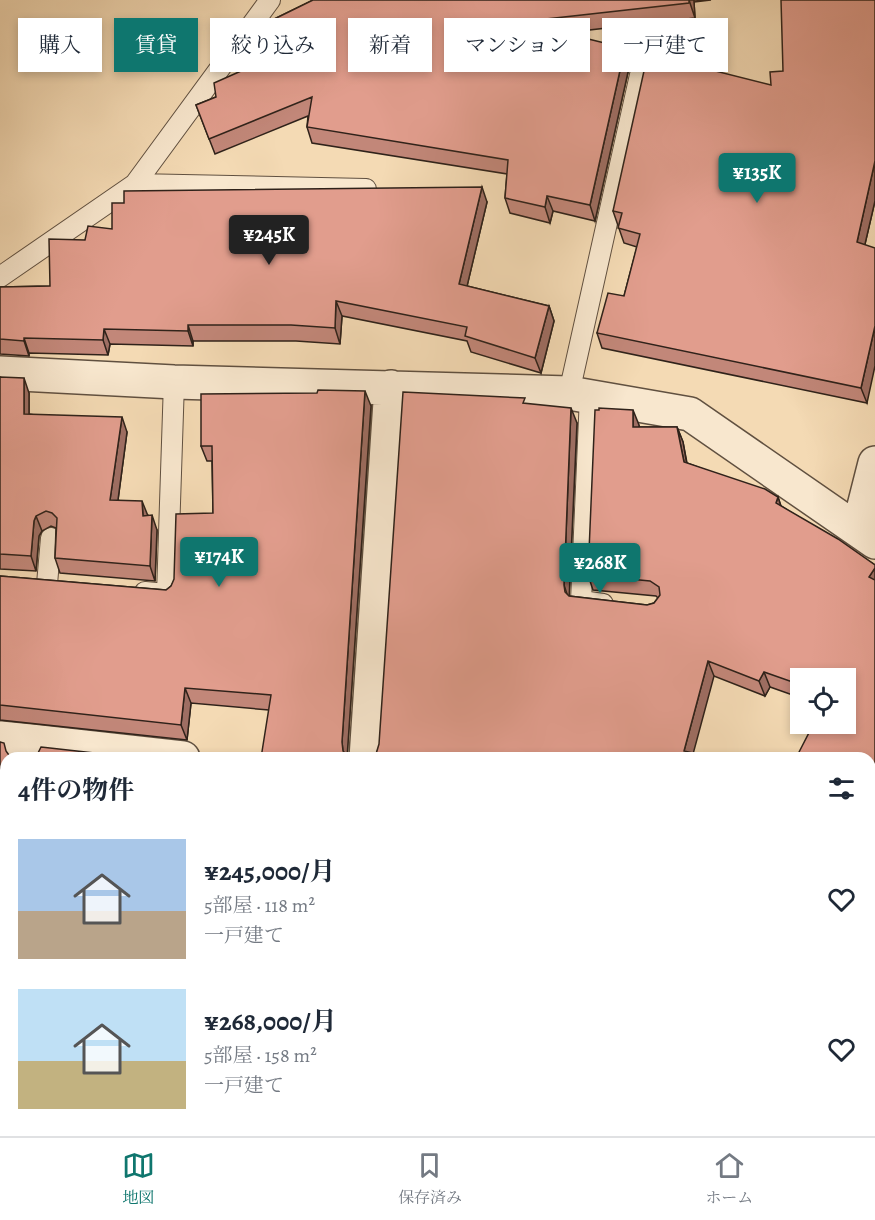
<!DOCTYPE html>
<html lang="ja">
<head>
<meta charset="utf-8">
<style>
  :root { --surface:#fff; --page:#f6f6f7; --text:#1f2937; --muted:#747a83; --line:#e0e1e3; --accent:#0f766e }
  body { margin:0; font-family:Alegreya,"Noto Serif JP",serif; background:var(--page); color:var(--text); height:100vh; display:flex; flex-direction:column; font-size:22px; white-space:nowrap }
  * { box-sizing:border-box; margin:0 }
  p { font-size:20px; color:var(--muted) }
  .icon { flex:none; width:33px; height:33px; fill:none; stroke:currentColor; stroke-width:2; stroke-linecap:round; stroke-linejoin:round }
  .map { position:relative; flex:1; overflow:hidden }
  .sheet { position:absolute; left:0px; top:752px; width:876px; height:386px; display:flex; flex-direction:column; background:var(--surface); border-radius:18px 18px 0 0; box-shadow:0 3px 9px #0003 }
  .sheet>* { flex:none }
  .top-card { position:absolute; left:18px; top:18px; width:840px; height:54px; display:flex; gap:12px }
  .tools { position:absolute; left:790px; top:668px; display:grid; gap:12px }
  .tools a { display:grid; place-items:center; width:66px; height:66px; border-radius:0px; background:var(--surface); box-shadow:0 3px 9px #0003; font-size:30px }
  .price { position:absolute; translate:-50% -51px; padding:0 14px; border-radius:6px; background:var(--accent); color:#fff; font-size:20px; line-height:39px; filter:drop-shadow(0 2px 3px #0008) }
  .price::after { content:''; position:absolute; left:50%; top:36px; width:18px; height:14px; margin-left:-9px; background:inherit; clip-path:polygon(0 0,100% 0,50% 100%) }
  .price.active { background:#222; color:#fff }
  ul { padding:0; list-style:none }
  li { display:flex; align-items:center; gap:18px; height:150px; padding:0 18px }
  li span { display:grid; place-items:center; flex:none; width:168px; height:120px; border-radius:0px; color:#555 }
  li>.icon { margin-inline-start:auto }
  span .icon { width:72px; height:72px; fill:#fffc; stroke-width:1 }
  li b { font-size:26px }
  h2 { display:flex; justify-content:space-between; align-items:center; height:72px; padding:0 18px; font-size:26px }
  .tag { padding:0 21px; border-radius:0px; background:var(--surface); box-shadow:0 3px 9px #0003; font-size:21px; line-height:54px }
  .tag.active { background:var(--accent); color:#fff }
  .tab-bar { display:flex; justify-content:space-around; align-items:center; height:84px; border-top:2px solid var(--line); background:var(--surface); font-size:16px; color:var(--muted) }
  .tab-bar a { display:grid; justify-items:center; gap:3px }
  .tab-bar .active { color:var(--accent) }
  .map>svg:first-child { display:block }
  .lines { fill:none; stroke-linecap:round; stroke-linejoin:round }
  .service-casing { stroke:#605040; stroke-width:22 }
  .minor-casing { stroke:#605040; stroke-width:36 }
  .service { stroke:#f8e7ce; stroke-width:20 }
  .minor { stroke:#f8e7ce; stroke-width:33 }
  .wall { fill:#c28779; stroke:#2f221a; stroke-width:1.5 }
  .shaded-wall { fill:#9e6e63; stroke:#2f221a; stroke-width:1.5 }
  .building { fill:#e19d8d; stroke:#2f221a; stroke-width:1.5 }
</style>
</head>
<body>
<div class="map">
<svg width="875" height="1136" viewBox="0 0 875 1136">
  <rect width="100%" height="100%" fill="#f4dab4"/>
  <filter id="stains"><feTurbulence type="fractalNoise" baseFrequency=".00333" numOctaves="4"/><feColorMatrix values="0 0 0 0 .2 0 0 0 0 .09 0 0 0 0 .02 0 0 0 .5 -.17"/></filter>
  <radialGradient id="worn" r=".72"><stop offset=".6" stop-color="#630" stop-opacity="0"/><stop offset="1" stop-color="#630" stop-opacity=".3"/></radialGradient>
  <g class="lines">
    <g class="service-casing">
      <path id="service" d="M135,184L366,189
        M0,277L135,184L270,0
        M569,393L640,75
        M590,396L581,601L603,604
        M47,584L51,538
        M145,592L167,594L174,382"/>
    </g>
    <g class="minor-casing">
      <path id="minor" d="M0,373L174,382L569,393L690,414L875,542
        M858,530L875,463
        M0,738L30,741
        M28,758L30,741L183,758
        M366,758L391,387
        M0,1079L6,1080
        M404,1131L450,1136
        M0,1133L6,1104
        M168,1136L169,1131
        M872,1136L875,1122"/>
    </g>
    <use href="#service" class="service"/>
    <use href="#minor" class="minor"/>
  </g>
  <path class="wall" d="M313,0H711L694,2L695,18L563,33L634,65L628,72L595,221L553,211L550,223L510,213L505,198L507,174L312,143L307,127L308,116L215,154L196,105L216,97L275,56L267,40L262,25Z
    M783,71L875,201L865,244L867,403L602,348L597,333L624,296L637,247L624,243L613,211L771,85Z
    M487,202L467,286L549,306L554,321L541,373L471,352L467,341L342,316L340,344L296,341H193V346L110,344L108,355L29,353V356L0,354V287L50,286L85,240L112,229Z
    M0,377L29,393V414L127,432L118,500L148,515L157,530L155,581L60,573L55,558L56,528L51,526L42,531L39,536L36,571L0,569Z
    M527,404L577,423L569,596L647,605L654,603L658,598L656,596L593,590L588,575L639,425V427H677L683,442L687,463L778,497L781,506L875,565V959L870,961V758L846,678H801V698L770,687L765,696L714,676L376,754Z
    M371,406L347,755L269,710L191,703L187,740L0,720V576L166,590L171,586L213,513L212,461H207L201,446Z
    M0,742L6,758V1028H0Z
    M651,1131H786V1133L804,1136H681Z"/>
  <path class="shaded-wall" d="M689,0H694V2L695,18Z
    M629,49L634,65L628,72L595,221L590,205L623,57Z
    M875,161V201L862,257L857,242Z
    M482,187L487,202L464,299L459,284Z
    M547,196L553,211L550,223L545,207Z
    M336,301L342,316L340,344L335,328Z
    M549,306L554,321L541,373L535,358Z
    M188,325L193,341V346L188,331Z
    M875,326V366L867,403L861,388Z
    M104,329L110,344L108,355L103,340Z
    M24,338L29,353V356L24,341Z
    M24,378L29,393V429L24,414Z
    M365,391L371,406L347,758L343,751L342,742Z
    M571,408L577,423L569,600L564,585Z
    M633,410L639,425V442L633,427Z
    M122,417L127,432L116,515L110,500Z
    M677,427L683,442L689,477L684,462Z
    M778,497L783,513L776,503Z
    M142,501L148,516H143Z
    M152,515L157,530L155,581L150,566Z
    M36,516L42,531L39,536L36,571L31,556L34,521Z
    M875,568V592L869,577Z
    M708,661L714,676L692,758L684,751Z
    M764,672L770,687L765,696L759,681Z
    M185,688L191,703L187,740L181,725Z
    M126,1131H128L130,1136H125Z"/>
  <path class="building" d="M313,0H689V3L519,22L629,49L623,57L590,205L547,196L545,207L505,198L508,160L307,127L312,97L209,139L196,105L216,97L214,83L277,55L262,25Z
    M781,0H875V161L857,242L875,248V326L861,388L597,333L608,293L624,296L640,234L618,228L622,213L613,211L646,62L644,53L771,85L770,72L783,71Z
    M482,187L459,284L549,306L535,358L465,336L467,327L336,301L335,328L291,325H188V331L104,329L103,340L24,338V341L0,339V287L50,286L49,239L85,240L88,226L112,229V203H124V191Z
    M0,377L24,378V414L122,417L110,500L142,501L143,516L152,515L150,566L55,558L57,518L52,513L46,511L36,516L34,521L31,556L0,554Z
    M318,390L365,391L342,742L343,751L349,758H261L271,695L185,688L181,725L0,705V576L166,590L171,586L174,579L176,514L213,513L212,446H201V394L317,393Z
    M403,392L525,398L523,403L571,408L564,585L565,592L569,596L647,605L654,603L660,595L659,587L650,581L588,575L595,410H599V408L633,410V427H677L684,462L765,489L778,497L776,503L838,539L875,565V568L869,577L875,580V943L870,944V758H796L814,723H846V678H801V685L764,672L759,681L708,661L684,751L715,758H371L376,754L379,744Z
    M0,742L4,743L6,751L11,758H6V1014L0,1013Z
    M41,747L139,758H33L37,755Z
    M21,1131H126L125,1136H11L12,1133H20Z
    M714,1131H785V1133L804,1136H713Z"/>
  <rect width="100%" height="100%" filter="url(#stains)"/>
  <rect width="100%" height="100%" fill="url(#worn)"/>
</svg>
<div class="tools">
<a><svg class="icon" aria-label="locate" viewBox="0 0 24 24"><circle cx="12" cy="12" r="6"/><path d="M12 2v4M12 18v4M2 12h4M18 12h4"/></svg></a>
</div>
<b class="price" style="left:757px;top:204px">¥135K</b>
<b class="price active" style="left:269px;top:266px">¥245K</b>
<b class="price" style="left:219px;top:588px">¥174K</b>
<b class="price" style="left:600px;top:594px">¥268K</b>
<div class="top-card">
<a class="tag">購入</a>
<a class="tag active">賃貸</a>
<a class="tag">絞り込み</a>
<a class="tag">新着</a>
<a class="tag">マンション</a>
<a class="tag">一戸建て</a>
</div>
<section class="sheet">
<h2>4件の物件<svg class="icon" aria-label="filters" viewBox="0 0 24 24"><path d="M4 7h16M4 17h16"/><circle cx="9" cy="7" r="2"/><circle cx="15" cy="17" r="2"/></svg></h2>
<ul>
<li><span style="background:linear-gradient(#a9c7e8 60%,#b9a48a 0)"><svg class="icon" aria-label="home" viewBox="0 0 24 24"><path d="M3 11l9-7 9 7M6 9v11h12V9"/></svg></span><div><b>¥245,000/月</b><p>5部屋 · 118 m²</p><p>一戸建て</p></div><svg class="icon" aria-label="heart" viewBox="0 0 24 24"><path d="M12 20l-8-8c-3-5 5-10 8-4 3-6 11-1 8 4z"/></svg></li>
<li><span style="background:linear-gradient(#bfe0f5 60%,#c2b280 0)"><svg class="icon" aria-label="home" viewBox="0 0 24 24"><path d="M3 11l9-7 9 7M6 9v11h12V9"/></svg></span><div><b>¥268,000/月</b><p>5部屋 · 158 m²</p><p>一戸建て</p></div><svg class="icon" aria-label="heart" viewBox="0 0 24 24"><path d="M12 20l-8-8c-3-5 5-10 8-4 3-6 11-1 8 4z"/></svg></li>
</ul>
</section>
</div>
<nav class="tab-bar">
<a class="active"><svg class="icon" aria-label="map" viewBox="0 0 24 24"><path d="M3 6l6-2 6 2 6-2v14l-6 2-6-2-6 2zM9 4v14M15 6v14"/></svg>地図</a>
<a><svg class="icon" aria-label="saved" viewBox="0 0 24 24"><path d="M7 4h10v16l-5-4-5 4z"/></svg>保存済み</a>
<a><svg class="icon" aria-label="home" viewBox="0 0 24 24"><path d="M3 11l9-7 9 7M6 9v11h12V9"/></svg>ホーム</a>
</nav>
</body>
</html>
